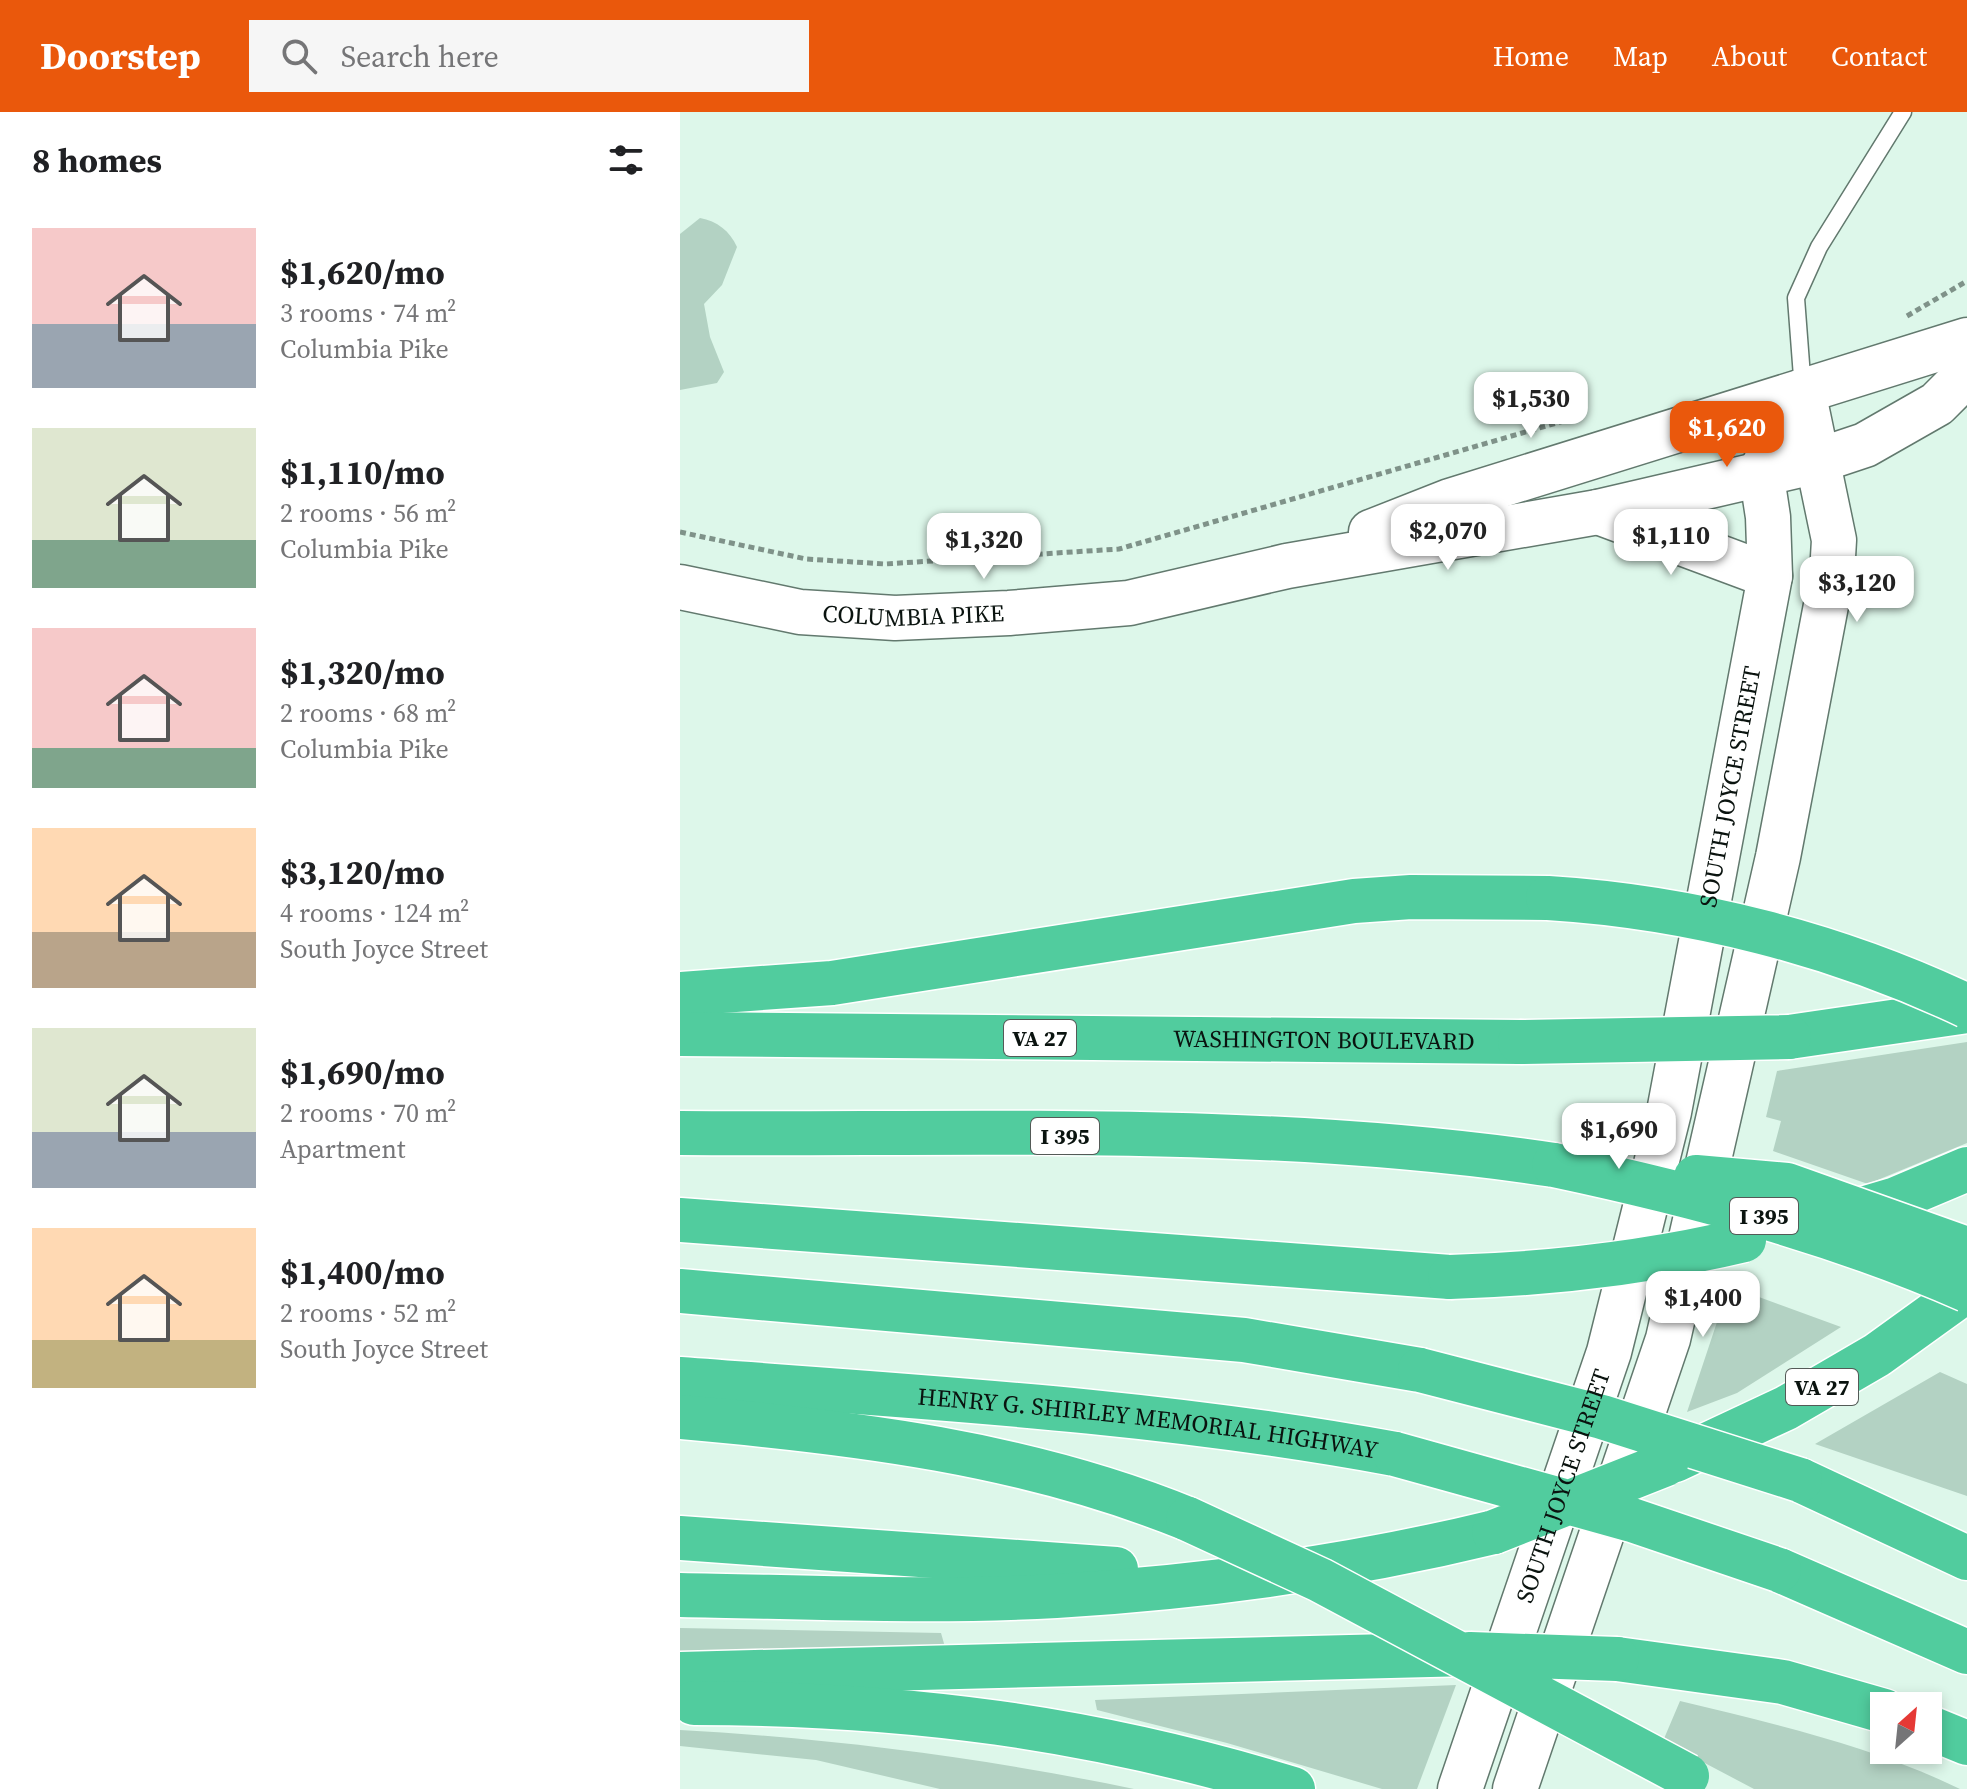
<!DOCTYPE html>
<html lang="en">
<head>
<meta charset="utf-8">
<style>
  :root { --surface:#fff; --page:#f6f6f6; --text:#202124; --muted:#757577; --accent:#ea580c }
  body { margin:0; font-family:"Source Serif 4",serif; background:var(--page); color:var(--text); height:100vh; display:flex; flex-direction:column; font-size:30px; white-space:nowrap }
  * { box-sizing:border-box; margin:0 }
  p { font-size:26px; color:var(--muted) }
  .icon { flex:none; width:44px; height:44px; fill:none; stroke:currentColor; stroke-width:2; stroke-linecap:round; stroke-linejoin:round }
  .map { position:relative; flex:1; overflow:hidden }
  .details { display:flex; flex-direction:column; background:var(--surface); width:680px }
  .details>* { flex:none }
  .needle { width:52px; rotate:27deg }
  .fabs { position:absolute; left:1190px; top:1580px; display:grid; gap:16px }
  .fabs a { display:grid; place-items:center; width:72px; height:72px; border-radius:0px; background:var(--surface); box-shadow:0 4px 12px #0003; font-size:40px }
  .price { position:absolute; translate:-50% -68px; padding:0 18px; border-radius:16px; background:#fff; color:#222; font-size:26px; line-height:52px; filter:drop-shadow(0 2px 4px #0008) }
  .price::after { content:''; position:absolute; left:50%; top:48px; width:24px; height:18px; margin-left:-12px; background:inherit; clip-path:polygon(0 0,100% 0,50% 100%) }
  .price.selected { background:var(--accent); color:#fff }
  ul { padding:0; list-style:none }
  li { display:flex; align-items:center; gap:24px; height:200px; padding:0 32px }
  li span { display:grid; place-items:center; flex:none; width:224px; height:160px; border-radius:0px; color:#555 }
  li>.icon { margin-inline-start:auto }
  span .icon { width:96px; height:96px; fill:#fffc; stroke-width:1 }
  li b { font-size:34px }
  h2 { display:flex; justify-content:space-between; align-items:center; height:96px; padding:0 32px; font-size:34px }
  header { display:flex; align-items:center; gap:48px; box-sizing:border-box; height:112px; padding:0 40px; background:var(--accent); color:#fff }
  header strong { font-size:38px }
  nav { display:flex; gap:44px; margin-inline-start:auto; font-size:28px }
  .search { width:560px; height:72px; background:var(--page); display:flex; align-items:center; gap:20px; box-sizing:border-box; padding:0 28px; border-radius:0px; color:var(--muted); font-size:30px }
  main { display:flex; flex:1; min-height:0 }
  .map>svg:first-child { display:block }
  .green { fill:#b3d2c3 }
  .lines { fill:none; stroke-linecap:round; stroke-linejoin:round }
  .lane-casing { stroke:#62796e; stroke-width:19 }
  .secondary-casing { stroke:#62796e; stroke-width:47 }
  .highway-casing { stroke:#fff; stroke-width:47 }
  .path { stroke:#7f9289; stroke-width:5; stroke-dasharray:6 4; stroke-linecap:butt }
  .lane { stroke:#fff; stroke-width:16 }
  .secondary { stroke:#fff; stroke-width:44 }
  .highway { stroke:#51cc9e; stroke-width:44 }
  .highway-bridge-casing { stroke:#fff; stroke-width:47; stroke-linecap:butt }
  .highway-bridge { stroke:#51cc9e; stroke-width:44 }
  .labels { text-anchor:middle; stroke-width:8; stroke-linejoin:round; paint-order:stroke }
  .shield { fill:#fff; stroke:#545a57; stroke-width:2 }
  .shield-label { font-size:22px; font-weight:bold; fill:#0a130f }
  .street-label { font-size:24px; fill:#0a130f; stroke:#fff }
</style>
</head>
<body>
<header>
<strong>Doorstep</strong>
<div class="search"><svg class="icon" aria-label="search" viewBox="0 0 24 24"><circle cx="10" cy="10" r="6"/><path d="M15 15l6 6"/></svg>Search here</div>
<nav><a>Home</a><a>Map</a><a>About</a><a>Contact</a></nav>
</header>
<main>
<section class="details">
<h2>8 homes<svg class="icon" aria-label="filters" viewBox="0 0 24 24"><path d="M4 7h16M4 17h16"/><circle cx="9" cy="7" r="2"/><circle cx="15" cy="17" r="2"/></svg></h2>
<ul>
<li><span style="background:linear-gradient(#f6c9c9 60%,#9aa5b1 0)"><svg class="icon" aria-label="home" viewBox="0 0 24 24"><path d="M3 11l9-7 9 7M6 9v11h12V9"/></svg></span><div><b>$1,620/mo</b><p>3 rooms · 74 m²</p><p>Columbia Pike</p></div></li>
<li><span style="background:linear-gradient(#dfe7d0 70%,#7fa58c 0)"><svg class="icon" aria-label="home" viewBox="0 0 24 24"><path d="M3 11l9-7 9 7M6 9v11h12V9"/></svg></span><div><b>$1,110/mo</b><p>2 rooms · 56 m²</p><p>Columbia Pike</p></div></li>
<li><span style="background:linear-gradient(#f6c9c9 75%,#7fa58c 0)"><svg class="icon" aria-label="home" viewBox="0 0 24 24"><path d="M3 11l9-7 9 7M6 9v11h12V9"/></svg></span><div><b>$1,320/mo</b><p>2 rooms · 68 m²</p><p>Columbia Pike</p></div></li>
<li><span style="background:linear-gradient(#ffd9b3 65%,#b9a48a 0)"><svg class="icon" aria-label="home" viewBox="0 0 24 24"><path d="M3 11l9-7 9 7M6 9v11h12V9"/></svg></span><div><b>$3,120/mo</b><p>4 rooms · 124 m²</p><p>South Joyce Street</p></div></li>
<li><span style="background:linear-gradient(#dfe7d0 65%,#9aa5b1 0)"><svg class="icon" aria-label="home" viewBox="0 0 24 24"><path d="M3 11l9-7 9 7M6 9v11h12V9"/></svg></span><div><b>$1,690/mo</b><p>2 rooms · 70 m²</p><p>Apartment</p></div></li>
<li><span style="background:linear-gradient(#ffd9b3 70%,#c2b280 0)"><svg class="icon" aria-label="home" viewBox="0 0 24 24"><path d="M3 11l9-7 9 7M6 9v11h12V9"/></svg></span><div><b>$1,400/mo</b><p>2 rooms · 52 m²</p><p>South Joyce Street</p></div></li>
</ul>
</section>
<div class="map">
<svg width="1287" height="1677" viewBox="0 0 1287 1677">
  <rect width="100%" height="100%" fill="#ddf7ea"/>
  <path class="green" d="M20,106C37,109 50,119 57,135L42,173L24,192L30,225L44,260L37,271L0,278V122Z
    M1287,930V1031L1188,1072L1093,1039L1101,1009L1086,1005L1097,959Z
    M1049,1174L1161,1215L1057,1281L1007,1300Z
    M1260,1260L1287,1272V1384L1135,1332Z
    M0,1516L261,1521L265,1535L0,1540Z
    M776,1573L737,1677H702L547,1631L417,1598L415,1588Z
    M1000,1589C1095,1612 1192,1634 1280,1677H1074L983,1629Z
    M0,1618C152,1626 305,1646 454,1677H260L136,1648L0,1634Z"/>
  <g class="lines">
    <g class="lane-casing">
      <path id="lane" d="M1123,278L1116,186L1139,135L1223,0"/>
    </g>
    <g class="secondary-casing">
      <g id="secondary">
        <path d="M918,400L1090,464"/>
        <path d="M691,420L770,389L1287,228"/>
        <path id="s1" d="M0,475L120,500L215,506L329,501L449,491L607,454L918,400L1137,349L1185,333L1257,292L1287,262"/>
        <path id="s2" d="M780,1677L929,1240L989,1000L1090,464L1088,405L1081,359L1123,279"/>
        <path d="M835,1677L988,1227L1098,745L1152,462L1154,428L1123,279"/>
      </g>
    </g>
    <g class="highway-casing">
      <g id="highway">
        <path d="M0,882L152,871L674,789L731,785L868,786"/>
        <path id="s3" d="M0,922L840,930"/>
        <path d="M1109,925L1287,899"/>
        <path d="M0,1021C291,1023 587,1010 874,1053"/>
        <path d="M1155,1105L1216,1087L1287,1057"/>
        <path d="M0,1108L770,1165"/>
        <path d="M0,1179L564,1228L740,1258"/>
        <path id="s4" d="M0,1267C239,1285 479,1298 715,1342"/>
        <path d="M0,1305C173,1320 346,1341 508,1407"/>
        <path d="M995,1348L1106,1296L1197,1243L1287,1178"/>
        <path d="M1120,1368L1287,1446"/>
        <path d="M0,1426L436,1457"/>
        <path d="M1099,1458L1287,1540"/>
        <path d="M0,1483C125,1485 251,1491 376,1484C524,1475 671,1455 814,1420"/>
        <path d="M937,1547L1103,1570L1204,1599"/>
        <path d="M0,1562L790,1542"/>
        <path d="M14,1591C225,1591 412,1615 613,1677"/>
        <path d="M1248,1615L1287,1631"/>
      </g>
    </g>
    <path class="path" d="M1227,204L1287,169
      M0,420L126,447L205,452L439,437L901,304"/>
    <use href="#lane" class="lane"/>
    <use href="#secondary" class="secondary"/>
    <use href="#highway" class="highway"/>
    <g class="highway-bridge-casing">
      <path id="highway-bridge" d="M868,786C1012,795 1156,832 1287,894
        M840,930L1109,925
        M874,1053C1015,1083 1155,1120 1287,1178
        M1016,1065L1107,1073L1287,1137
        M770,1165C869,1162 967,1151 1064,1128
        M740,1258L922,1305L1120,1368
        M715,1342L952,1408L1099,1458
        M508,1407L640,1468L1007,1664
        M814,1420L986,1352
        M790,1542L937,1547"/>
    </g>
    <use href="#highway-bridge" class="highway-bridge"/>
  </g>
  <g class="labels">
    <g class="shield">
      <rect x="324" y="908" width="72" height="36" rx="6"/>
      <rect x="351" y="1006" width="68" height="36" rx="6"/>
      <rect x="1050" y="1086" width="68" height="36" rx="6"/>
      <rect x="1106" y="1257" width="72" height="36" rx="6"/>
    </g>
    <g class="shield-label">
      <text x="360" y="934">VA 27</text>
      <text x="385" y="1032">I 395</text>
      <text x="1084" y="1112">I 395</text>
      <text x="1142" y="1283">VA 27</text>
    </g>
    <g class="street-label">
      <text dy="8" stroke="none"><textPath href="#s1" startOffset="236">COLUMBIA PIKE</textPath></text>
      <text dy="8" stroke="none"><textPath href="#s2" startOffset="1040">SOUTH JOYCE STREET</textPath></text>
      <text dy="8" stroke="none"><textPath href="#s3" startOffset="644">WASHINGTON BOULEVARD</textPath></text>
      <text dy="8" stroke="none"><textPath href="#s4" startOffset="470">HENRY G. SHIRLEY MEMORIAL HIGHWAY</textPath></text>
      <text dy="8" stroke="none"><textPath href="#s2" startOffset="320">SOUTH JOYCE STREET</textPath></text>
    </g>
  </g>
</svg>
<div class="fabs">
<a><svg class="needle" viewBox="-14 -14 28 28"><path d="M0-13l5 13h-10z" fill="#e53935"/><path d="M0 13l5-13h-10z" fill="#757577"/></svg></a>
</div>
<b class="price" style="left:851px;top:328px">$1,530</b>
<b class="price selected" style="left:1047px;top:357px">$1,620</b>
<b class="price" style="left:768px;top:460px">$2,070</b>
<b class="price" style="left:991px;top:465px">$1,110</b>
<b class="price" style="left:304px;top:469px">$1,320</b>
<b class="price" style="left:1177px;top:512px">$3,120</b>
<b class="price" style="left:939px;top:1059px">$1,690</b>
<b class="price" style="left:1023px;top:1227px">$1,400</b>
</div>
</main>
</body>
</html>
